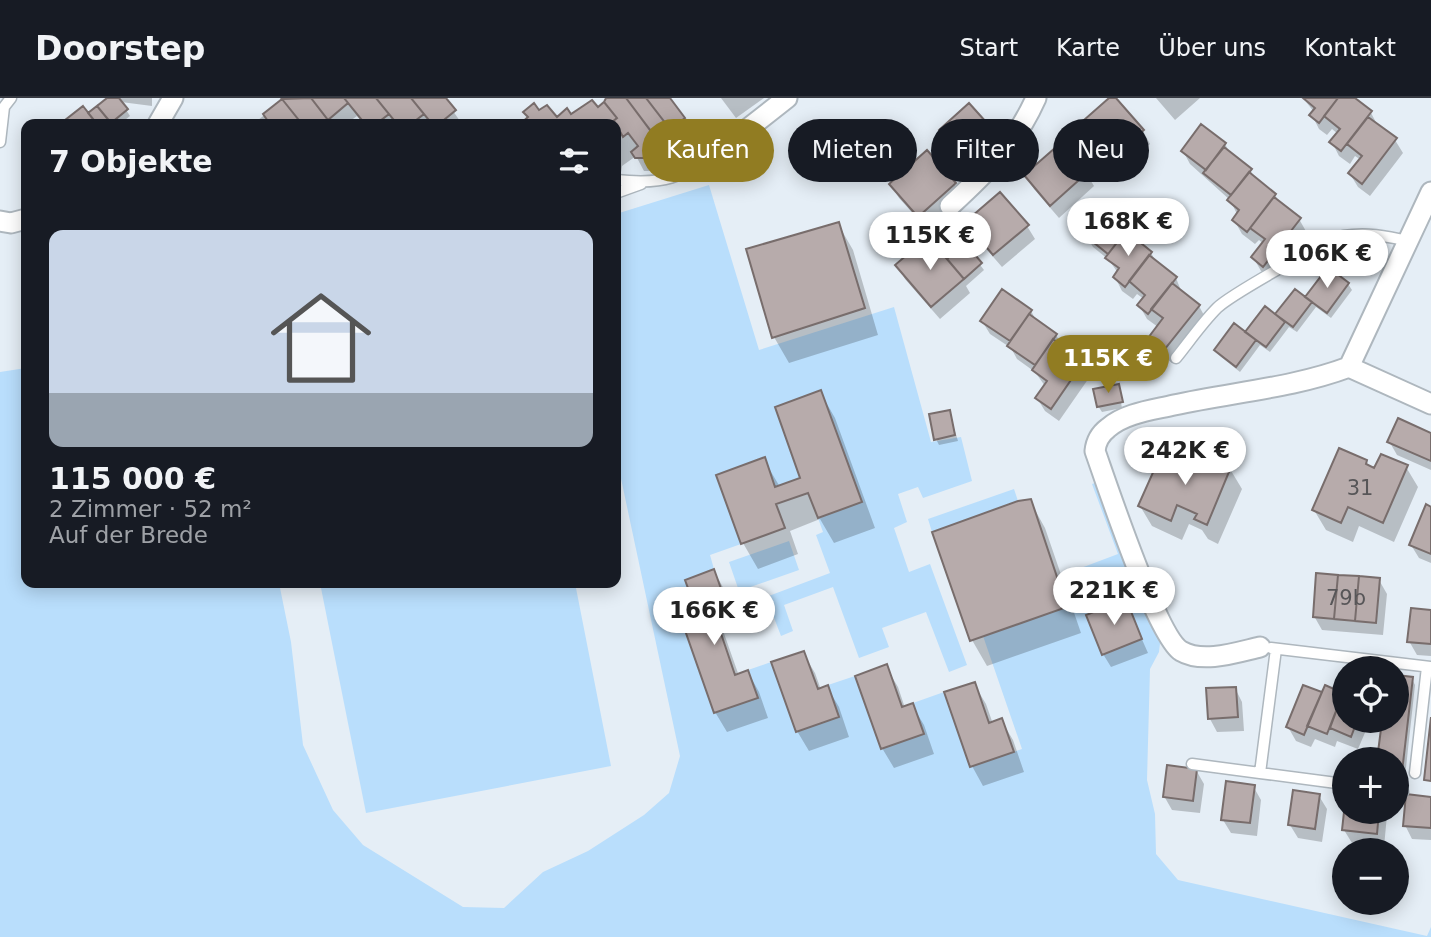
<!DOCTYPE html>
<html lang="de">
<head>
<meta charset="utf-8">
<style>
  :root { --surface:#171b24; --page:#242831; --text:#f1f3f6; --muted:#9ea1a6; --line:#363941; --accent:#917c22 }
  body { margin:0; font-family:"DejaVu Sans",sans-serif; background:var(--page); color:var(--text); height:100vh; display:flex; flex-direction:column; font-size:26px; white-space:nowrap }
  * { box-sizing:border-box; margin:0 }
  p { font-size:23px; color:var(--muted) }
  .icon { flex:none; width:38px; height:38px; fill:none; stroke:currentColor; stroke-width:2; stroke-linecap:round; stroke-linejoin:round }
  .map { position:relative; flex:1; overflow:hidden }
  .details { position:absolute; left:21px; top:21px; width:600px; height:469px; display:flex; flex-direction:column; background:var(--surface); border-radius:14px; box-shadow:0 4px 18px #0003 }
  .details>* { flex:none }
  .hud { position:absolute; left:642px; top:21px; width:665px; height:63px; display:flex; gap:14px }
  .fabs { position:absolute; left:1332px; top:558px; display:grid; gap:14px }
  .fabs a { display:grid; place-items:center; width:77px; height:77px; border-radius:50%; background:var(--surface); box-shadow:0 4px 18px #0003; font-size:35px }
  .price { position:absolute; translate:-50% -60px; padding:0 16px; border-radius:24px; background:#fff; color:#222; font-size:23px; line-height:46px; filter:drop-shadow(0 2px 4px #0008) }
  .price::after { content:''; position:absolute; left:50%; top:42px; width:21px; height:16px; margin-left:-10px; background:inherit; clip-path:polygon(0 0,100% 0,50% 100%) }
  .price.active { background:var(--accent); color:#fff }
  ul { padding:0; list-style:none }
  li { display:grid; align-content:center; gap:14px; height:371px; padding:0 28px }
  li+li { border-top:2px solid var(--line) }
  li span { display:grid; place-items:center; height:217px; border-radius:14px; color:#555 }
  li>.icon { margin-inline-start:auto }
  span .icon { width:126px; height:126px; fill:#fffc; stroke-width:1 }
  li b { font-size:30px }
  h2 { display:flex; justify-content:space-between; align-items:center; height:84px; padding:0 28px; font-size:30px }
  .pill { padding:0 24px; border-radius:32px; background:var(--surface); box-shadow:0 4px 18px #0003; font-size:24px; line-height:63px }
  .pill.active { background:var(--accent); color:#fff }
  header { display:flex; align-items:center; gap:42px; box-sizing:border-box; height:98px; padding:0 35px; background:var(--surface); border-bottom:2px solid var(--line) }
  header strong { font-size:33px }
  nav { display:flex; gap:38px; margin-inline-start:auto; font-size:24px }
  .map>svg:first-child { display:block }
  .green { fill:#b9defc }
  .shadow { fill:#0003 }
  .building { fill:#b7abab; stroke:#786d6c; stroke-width:2 }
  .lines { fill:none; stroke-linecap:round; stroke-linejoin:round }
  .service-casing { stroke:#aeb7be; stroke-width:13 }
  .minor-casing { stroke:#aeb7be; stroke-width:23 }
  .service { stroke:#fff; stroke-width:10 }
  .minor { stroke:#fff; stroke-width:19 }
  .labels { text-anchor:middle; stroke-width:7; stroke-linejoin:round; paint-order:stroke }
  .number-label { font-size:21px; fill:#575658 }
</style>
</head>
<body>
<header>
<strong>Doorstep</strong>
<nav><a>Start</a><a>Karte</a><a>Über uns</a><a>Kontakt</a></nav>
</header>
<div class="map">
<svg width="1431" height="839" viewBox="0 0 1431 839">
  <rect width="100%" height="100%" fill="#e5eef6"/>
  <path class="green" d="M709,87L759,252L894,209L931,344L961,339L972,383L923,400L918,389L898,396L907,424L894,430L909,474L930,466L967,567L949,574L926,514L882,530L889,549L859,560L833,489L784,507L793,533L781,538L766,499L830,475L816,437L823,434L818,420L861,404L821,292L775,309L800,380L775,389L764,360L741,446L710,457L714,471L685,482L696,512L680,519L714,615L758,600L748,572L771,564L796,634L839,619L828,587L855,578L881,651L924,636L913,605L944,594L970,669L1022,651L983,538L1067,509L1057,479L1118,456L1092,386L1105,381L1162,528L1159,554L1150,571L1147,682L1155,716L1156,756L1178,782L1427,838L1431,829V839H0V274L26,270V485H279L291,544L303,647L333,712L363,747L463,809L504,810L543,774L588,753L644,717L669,695L680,658L616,357V116Z
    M1014,391L1018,403L932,434L928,421Z
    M789,443L799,472L739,493L729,464Z
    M320,485H575L611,668L366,715Z"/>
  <path class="shadow" d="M110,0H152V8L121,4L130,18L120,26H63L83,11L88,17Z
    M286,0H444L462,26H364L357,18L346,26H253Z
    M608,0H668L691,34L664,55L668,61L652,73H644L636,58L622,68L619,88H616V26H523L529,21L525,14L539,15L556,21L598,12Z
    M721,0H764L736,20Z
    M1112,0L1143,33L1150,46L1115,77L1085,42L1078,29Z
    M1156,0H1200L1175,22Z
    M1303,0H1352L1371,15L1378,28L1395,42L1403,55L1370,98L1358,89L1350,76L1361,62L1355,58L1350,66L1339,58L1332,44L1338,36L1332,31L1327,37L1319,31L1312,17L1314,14Z
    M1202,28L1225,46L1231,57L1250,72L1256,82L1275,97L1281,107L1299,121L1307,135L1271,181L1261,173L1253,159L1264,146L1259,142L1255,146L1242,136L1234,122L1237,116L1230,102L1190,66L1183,53Z
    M941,32L993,35L1001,49L973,74L949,46Z
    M1086,75L1094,88L1059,120L1034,91L1026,78Z
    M954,86L962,99L927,131L899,100L891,87Z
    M967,124L1027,128L1035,141L1002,169L975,138Z
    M838,126L853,152L878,237L789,265L774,239Z
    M1129,129L1137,143L1151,155L1157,165L1176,180L1182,195L1199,208L1206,221L1172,265L1157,253L1150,240L1158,229L1147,221L1139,207L1144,201L1137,196L1133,201L1122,193L1115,179L1118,175L1109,162L1093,149L1085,136Z
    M965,147L984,172L966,188L970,195L940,221L905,181L898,168L947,164Z
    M1328,171L1348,186L1352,192L1331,220L1316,209L1297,234L1289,229L1270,254L1260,247L1240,274L1220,258L1216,252L1276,219L1295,193L1306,201Z
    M1031,213L1037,224L1056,237L1064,251L1083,264L1091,277L1059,323L1045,313L1037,300L1045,288L1035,274L1017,261L1011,250L990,236L982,223Z
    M1118,288L1122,310L1102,314L1098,308Z
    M820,294L835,320L875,430L834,445L820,421L790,433L798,456L758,471L743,445L764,362L780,389L803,381Z
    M949,314L958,343L939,347L936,341Z
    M1431,337V372L1397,357L1389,343Z
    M1366,363L1369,369L1375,372L1406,369L1418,389L1394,444L1359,428L1353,444L1326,432L1314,412Z
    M1189,365L1193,372L1230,371L1242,391L1218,446L1208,441L1202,432L1189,426L1182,442L1152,428L1140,408Z
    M1030,403L1045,430L1081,535L987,568L972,542Z
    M1431,410V465L1419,460L1411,447Z
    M714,473L725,493L735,522L721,527L739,578L748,574L759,594L768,620L727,634L715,614L698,513Z
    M1379,482L1387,496L1383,537L1322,532L1314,518Z
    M1125,503L1148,555L1111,569L1103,556Z
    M1431,514V558L1417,557L1409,543Z
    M803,555L815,575L821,592L827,589L839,609L849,639L809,653L797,633Z
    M886,569L898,589L905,610L912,607L924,627L934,656L894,670L882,650Z
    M1412,581L1415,587L1405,679H1396V662L1383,623H1396Z
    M974,586L986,606L993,626L1001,622L1013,642L1024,674L983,688L972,668Z
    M1235,590L1242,604L1244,633L1217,634L1210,621Z
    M1323,597H1344V623H1370L1358,651L1337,643L1335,649L1315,641L1311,649L1296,643L1288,629Z
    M1196,672L1204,686L1200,715L1172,712L1164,698Z
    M1253,688L1261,702L1257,738L1231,735L1223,722Z
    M1319,698L1327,711L1322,744L1298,740L1290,727Z
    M1431,701V742L1412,741L1405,727Z
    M1346,714H1386L1387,717L1384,749L1352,745L1344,732Z"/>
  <path class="building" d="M107,0H119L128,11L111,25L97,8Z
    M311,0L328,22L322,26H302L282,1Z
    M311,0H344L348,5L328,22Z
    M344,0H376L389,16L376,26H365Z
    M376,0H411L424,16L411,26H397Z
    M411,0H446L456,12L439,26H432Z
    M606,0H626L661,47L644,60H635L631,54L638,48L628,35L623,39L616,26L612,24L617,20L604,4Z
    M626,0H646L670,31L657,41Z
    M646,0H670L685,20L670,31Z
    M1109,0H1116L1144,32L1106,65L1076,29Z
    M1303,0H1338L1319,25L1309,17L1315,10Z
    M1338,0H1355L1372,13L1341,53L1329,44L1340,31L1324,18Z
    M282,1L302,26H270L263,16Z
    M592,2L598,9L604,4L617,20L612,24L613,26H520L528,19L523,14L534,5L539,12L547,7L557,19L567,10L571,16Z
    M969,5L995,34L964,61L939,32Z
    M83,8L97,26H60Z
    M97,8L111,25L109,26H97L88,15Z
    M1368,19L1397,40L1362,86L1348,75L1362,58L1347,46Z
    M1201,26L1226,45L1206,72L1181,53Z
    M1063,43L1088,74L1050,108L1024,77Z
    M1224,49L1252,71L1231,97L1203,75Z
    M927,52L956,85L918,119L889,86Z
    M1249,74L1276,96L1247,134L1232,122L1239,112L1227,102Z
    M1000,94L1029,127L993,157L965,124Z
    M1274,99L1301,120L1263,169L1251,159L1265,141L1250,130Z
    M1104,108L1130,128L1108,156L1083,136Z
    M839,124L865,210L772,240L746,151Z
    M1126,133L1152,154L1125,189L1113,179L1119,170L1105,160Z
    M928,139L964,181L931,209L895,167Z
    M965,145L982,165L964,181L947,161Z
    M1149,157L1177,179L1148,216L1137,207L1145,197L1129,183Z
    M1328,169L1349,185L1327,215L1305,199Z
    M1172,185L1200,207L1164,252L1148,240L1163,220L1151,211Z
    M1002,191L1032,212L1010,243L980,223Z
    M1295,191L1312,204L1293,229L1275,216Z
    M1265,208L1285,224L1266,249L1245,234Z
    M1029,216L1057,236L1035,267L1007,248Z
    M1234,225L1256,242L1236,269L1214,252Z
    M1053,241L1084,263L1051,311L1035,300L1047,283L1032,272Z
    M1119,286L1123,304L1097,309L1093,291Z
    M821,292L862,404L818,420L808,395L776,406L785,430L741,446L716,377L765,359L775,389L800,380L775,309Z
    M950,312L955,337L934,342L929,316Z
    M1398,320L1431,335V363L1387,344Z
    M1339,350L1367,362L1366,366L1374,370L1381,356L1408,367L1383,425L1348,409L1341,425L1312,412Z
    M1163,352L1191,364L1189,368L1197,371L1203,357L1231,369L1207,427L1194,421L1197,416L1177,407L1171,423L1138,408Z
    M1031,401L1067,509L970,543L932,434L1018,403Z
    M1426,406L1431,409V456L1409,447Z
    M714,471L725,502L711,506L735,577L748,572L758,600L714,615L680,518L696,512L685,482Z
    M1316,475L1338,477L1334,521L1313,519Z
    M1338,477L1359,478L1355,523L1334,521Z
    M1359,478L1380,480L1376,525L1355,523Z
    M1126,501L1142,541L1102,557L1086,517Z
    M1411,510L1431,512V546L1407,544Z
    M804,553L818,591L828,587L839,619L796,634L771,564Z
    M887,566L902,609L913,605L924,636L881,651L855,578Z
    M1396,577L1413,579L1402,674L1396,673V662H1377L1382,623H1396Z
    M975,584L989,625L1002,620L1014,654L970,669L944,594Z
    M1303,587L1322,594L1304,637L1286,629Z
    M1325,587L1343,595L1327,636L1307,628Z
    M1236,589L1238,619L1208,621L1206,590Z
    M1344,592V623H1357L1351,639L1330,630Z
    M1431,619V683L1424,682Z
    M1167,667L1197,671L1193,703L1163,699Z
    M1226,683L1255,687L1250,725L1221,722Z
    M1293,692L1320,696L1315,731L1288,727Z
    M1406,696L1431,699V730L1403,728Z
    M1344,714H1379L1377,736L1342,732Z"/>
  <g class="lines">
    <g class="service-casing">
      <path id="service" d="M0,44L4,9L11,0
        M616,82C673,88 682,77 727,47
        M616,95L641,86
        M1176,260C1189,244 1202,225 1217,210C1229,198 1328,141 1344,138C1365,134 1387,138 1408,143
        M1271,550L1431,569
        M1276,551L1260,675L1344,686
        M1192,666L1260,675
        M1415,675L1427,569
        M1396,693L1403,694"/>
    </g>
    <g class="minor-casing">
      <path id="minor" d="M158,26L173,0
        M727,47L787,0
        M950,108C987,74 1015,47 1036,0
        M0,123L11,125L26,121
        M1349,269L1431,306
        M1260,549C1238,554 1203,566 1181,553C1157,538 1107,387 1095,353C1096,343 1100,336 1108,330C1125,315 1153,312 1174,307C1233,294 1293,290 1349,269L1431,94"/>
    </g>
    <use href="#service" class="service"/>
    <use href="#minor" class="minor"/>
  </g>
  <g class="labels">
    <g class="number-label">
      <text x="1360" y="397">31</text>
      <text x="1346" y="507">79b</text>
    </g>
  </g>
</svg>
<div class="fabs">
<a><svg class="icon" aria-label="locate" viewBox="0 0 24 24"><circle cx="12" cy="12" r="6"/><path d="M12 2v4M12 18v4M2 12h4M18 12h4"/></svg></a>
<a>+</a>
<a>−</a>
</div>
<b class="price" style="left:1128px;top:160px">168K €</b>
<b class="price" style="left:930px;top:174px">115K €</b>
<b class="price" style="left:1327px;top:192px">106K €</b>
<b class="price active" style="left:1108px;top:297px">115K €</b>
<b class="price" style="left:1185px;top:389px">242K €</b>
<b class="price" style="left:1114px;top:529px">221K €</b>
<b class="price" style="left:714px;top:549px">166K €</b>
<div class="hud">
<a class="pill active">Kaufen</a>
<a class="pill">Mieten</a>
<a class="pill">Filter</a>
<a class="pill">Neu</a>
</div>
<section class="details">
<h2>7 Objekte<svg class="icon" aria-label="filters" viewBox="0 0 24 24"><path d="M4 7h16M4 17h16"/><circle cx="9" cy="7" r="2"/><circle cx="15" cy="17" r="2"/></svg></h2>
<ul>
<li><span style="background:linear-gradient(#c9d6e8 75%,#9aa5b1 0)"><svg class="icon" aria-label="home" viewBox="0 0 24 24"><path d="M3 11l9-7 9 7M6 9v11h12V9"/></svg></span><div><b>115 000 €</b><p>2 Zimmer · 52 m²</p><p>Auf der Brede</p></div></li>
</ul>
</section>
</div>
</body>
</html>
